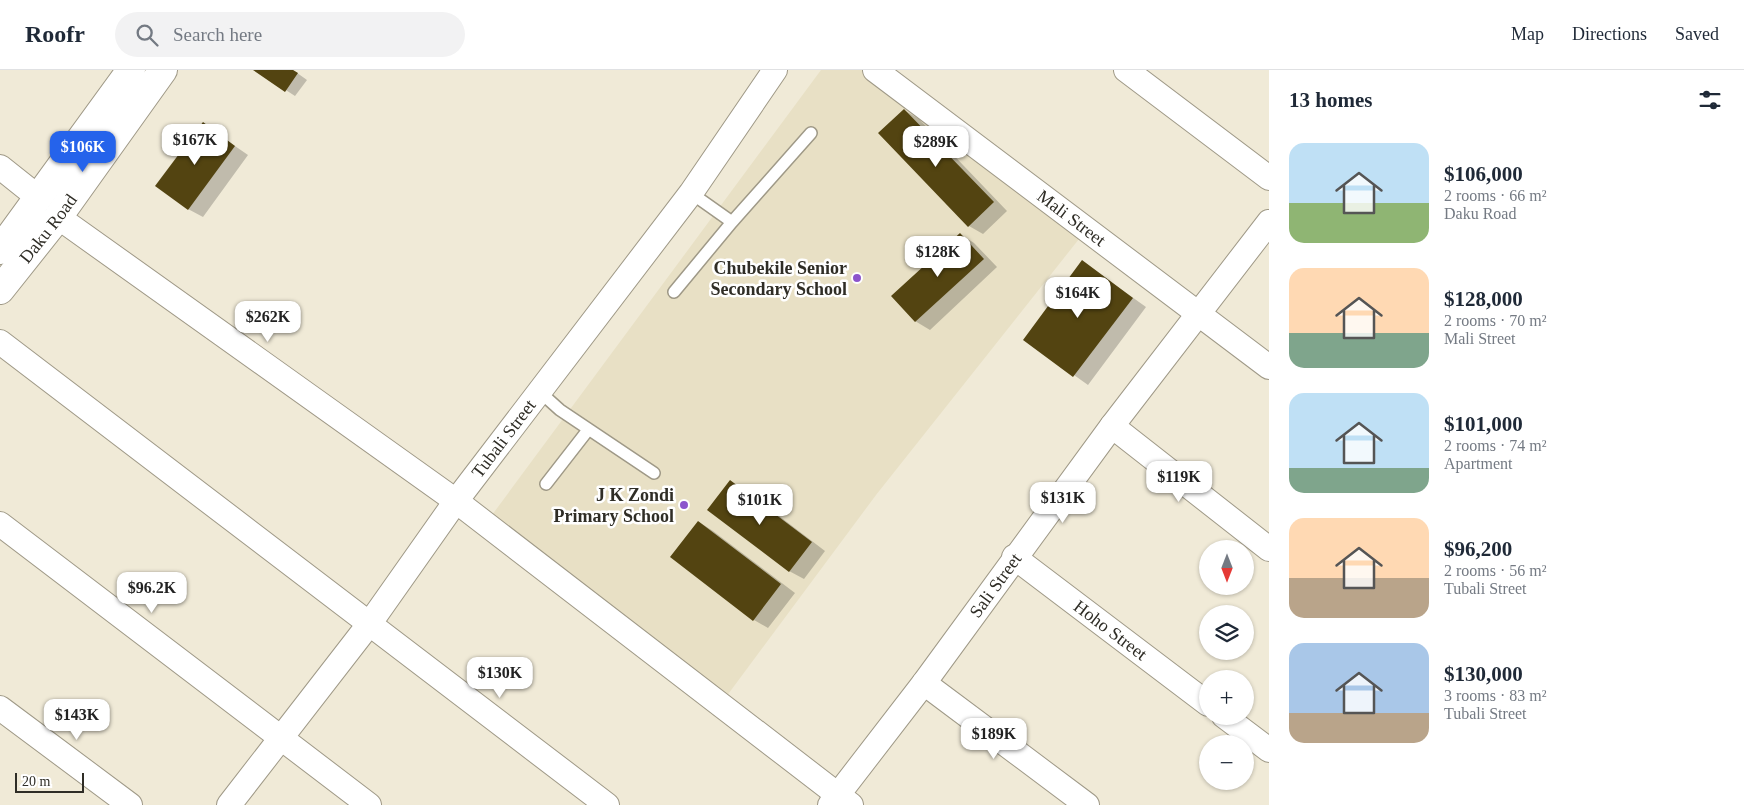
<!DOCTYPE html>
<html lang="en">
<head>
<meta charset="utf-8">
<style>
  :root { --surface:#fff; --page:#f2f2f3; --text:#1f2937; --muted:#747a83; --line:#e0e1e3; --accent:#2563eb }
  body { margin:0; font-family:Georgia,serif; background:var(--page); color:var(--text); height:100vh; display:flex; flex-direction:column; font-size:19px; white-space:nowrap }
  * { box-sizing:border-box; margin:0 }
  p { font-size:16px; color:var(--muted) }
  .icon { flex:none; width:28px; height:28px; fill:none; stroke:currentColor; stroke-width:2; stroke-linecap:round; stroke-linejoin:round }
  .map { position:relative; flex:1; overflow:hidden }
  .panel { display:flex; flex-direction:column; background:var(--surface); width:475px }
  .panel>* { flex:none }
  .needle { width:32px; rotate:180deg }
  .buttons { position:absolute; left:1199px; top:470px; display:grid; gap:10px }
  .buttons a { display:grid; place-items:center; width:55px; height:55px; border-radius:50%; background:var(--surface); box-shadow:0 1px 4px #0004; font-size:25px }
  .scale { position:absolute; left:15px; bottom:12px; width:69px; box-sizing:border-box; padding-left:5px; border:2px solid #2f2d26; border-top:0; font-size:14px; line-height:18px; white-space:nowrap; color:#2f2d26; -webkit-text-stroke:4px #fff; paint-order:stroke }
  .price { position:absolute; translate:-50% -42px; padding:0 11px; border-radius:10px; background:#fff; color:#222; font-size:16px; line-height:32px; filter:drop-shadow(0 1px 2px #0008) }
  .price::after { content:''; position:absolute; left:50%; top:30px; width:15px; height:11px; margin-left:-8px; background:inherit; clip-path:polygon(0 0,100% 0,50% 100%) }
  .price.selected { background:var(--accent); color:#fff }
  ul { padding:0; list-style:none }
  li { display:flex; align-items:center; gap:15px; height:125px; padding:0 20px }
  li span { display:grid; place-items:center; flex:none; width:140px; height:100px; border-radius:15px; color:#555 }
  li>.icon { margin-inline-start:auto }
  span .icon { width:60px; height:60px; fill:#fffc; stroke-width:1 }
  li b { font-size:21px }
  h2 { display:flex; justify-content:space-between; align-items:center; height:60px; padding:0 20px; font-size:21px }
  header { display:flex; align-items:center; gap:30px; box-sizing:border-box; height:70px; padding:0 25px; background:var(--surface); border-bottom:1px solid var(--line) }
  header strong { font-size:24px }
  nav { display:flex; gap:28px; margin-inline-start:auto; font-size:18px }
  .search { width:350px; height:45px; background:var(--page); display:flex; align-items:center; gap:12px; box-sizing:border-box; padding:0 18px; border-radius:28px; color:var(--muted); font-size:19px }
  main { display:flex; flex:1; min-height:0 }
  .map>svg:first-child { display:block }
  .built { fill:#e8e0c5 }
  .shadow { fill:#0003 }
  .building { fill:#534411 }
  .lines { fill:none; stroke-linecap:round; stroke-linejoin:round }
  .service-casing { stroke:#9f9987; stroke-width:14 }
  .minor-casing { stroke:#9f9987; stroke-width:26 }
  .tertiary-casing { stroke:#9f9987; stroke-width:30 }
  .service { stroke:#fff; stroke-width:11 }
  .minor { stroke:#fff; stroke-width:24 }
  .tertiary { stroke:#fff; stroke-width:28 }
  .poi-dot { fill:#8c54cc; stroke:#fff; stroke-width:2 }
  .labels { text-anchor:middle; stroke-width:5; stroke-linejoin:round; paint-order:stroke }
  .street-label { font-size:18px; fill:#2f2d26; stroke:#fff }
  .poi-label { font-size:18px; font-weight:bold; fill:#2f2d26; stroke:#fff; text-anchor:end }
</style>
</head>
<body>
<header>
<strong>Roofr</strong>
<div class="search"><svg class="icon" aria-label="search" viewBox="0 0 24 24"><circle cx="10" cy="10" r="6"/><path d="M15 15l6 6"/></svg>Search here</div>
<nav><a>Map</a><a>Directions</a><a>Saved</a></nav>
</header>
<main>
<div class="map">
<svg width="1269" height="735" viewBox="0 0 1269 735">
  <rect width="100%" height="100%" fill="#f0ead7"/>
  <path class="built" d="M821,0H865L1079,169L876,425L726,627L492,445Z"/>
  <path class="shadow" d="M255,0H293L307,10L295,26Z
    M904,40L919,49L1007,141L983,164L969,156Z
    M203,54L248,85L203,147L188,139Z
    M960,164L974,173L997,197L930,260L915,251Z
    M1083,192L1146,237L1088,315L1025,270Z
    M730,412L745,420L825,481L804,509L789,501Z
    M699,452L713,461L795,523L768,558L754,550L672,487Z"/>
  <path class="building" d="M253,0H293L298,3L285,22Z
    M904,39L994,132L968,157L878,63Z
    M203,52L235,76L188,140L155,116Z
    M960,163L984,189L915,252L891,226Z
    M1082,190L1133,228L1073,307L1023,270Z
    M730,410L812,472L789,502L707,440Z
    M698,451L781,514L753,551L670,487Z"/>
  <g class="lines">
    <g class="service-casing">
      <path id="service" d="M691,123L732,152
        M674,222L732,152L811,63
        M540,322L560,340L654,403
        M546,414L588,360"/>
    </g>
    <g class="minor-casing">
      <g id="minor">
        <path id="s1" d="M875,0L1269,297"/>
        <path d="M1126,0L1269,108"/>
        <path d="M0,97L39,128"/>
        <path d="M58,147L456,431L851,735"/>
        <path d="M0,272L607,735"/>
        <path d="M1112,356L1269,479"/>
        <path d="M0,454L369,735"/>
        <path id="s2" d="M1014,487L1208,634"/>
        <path d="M924,613L1087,735"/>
        <path d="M0,638L130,735"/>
        <path d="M1224,646L1269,680"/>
        <path id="s3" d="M229,735L370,553L456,431L691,123L775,0"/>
        <path id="s4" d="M830,735L924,613L1112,356L1269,152"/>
      </g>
    </g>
    <g class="tertiary-casing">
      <g id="tertiary">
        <path d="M0,180L131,0"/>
        <path id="s5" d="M0,220L58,147L163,0"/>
      </g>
    </g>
    <use href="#service" class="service"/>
    <use href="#minor" class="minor"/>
    <use href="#tertiary" class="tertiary"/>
  </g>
  <g class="poi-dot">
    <circle cx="857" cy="208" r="5"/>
    <circle cx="684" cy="435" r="5"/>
  </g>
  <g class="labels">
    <g class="street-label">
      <text dy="6" stroke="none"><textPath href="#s1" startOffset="246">Mali Street</textPath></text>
      <text dy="6" stroke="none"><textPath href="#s5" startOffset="78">Daku Road</textPath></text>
      <text dy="6" stroke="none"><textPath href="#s3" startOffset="458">Tubali Street</textPath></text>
      <text dy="6" stroke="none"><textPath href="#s4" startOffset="275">Sali Street</textPath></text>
      <text dy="6" stroke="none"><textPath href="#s2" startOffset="121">Hoho Street</textPath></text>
    </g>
    <g class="poi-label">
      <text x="847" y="204">Chubekile Senior<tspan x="847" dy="21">Secondary School</tspan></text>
      <text x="674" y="431">J K Zondi<tspan x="674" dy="21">Primary School</tspan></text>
    </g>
  </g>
</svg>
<div class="buttons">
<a><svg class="needle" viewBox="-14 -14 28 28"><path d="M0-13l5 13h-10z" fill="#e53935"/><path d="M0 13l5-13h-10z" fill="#747a83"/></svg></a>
<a><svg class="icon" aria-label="layers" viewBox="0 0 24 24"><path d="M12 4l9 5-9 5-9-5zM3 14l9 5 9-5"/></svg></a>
<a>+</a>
<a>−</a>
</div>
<div class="scale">20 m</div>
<b class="price" style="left:195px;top:96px">$167K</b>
<b class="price" style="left:936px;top:98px">$289K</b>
<b class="price selected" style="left:83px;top:103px">$106K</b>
<b class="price" style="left:938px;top:208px">$128K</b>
<b class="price" style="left:1078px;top:249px">$164K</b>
<b class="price" style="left:268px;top:273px">$262K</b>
<b class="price" style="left:1179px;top:433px">$119K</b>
<b class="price" style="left:1063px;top:454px">$131K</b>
<b class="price" style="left:760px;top:456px">$101K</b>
<b class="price" style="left:152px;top:544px">$96.2K</b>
<b class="price" style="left:500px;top:629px">$130K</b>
<b class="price" style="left:77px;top:671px">$143K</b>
<b class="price" style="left:994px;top:690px">$189K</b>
</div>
<section class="panel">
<h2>13 homes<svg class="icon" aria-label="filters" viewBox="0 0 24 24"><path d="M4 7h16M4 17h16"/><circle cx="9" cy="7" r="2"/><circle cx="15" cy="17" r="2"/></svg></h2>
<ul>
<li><span style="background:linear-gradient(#bfe0f5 60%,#8fb573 0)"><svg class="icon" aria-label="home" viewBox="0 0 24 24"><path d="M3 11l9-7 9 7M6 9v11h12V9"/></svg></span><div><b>$106,000</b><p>2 rooms · 66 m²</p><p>Daku Road</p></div></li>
<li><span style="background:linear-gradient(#ffd9b3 65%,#7fa58c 0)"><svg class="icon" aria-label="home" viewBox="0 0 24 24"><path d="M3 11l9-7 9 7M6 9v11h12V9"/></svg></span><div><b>$128,000</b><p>2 rooms · 70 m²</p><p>Mali Street</p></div></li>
<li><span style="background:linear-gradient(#bfe0f5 75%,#7fa58c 0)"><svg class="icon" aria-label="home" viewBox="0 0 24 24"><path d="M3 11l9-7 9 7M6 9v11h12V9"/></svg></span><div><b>$101,000</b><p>2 rooms · 74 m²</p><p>Apartment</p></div></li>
<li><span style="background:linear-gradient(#ffd9b3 60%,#b9a48a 0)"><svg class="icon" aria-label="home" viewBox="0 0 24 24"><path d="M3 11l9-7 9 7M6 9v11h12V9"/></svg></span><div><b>$96,200</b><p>2 rooms · 56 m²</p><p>Tubali Street</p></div></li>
<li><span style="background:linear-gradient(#a9c7e8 70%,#b9a48a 0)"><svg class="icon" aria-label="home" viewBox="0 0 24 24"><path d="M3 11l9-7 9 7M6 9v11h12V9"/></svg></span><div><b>$130,000</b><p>3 rooms · 83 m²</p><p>Tubali Street</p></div></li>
</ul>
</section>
</main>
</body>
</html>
